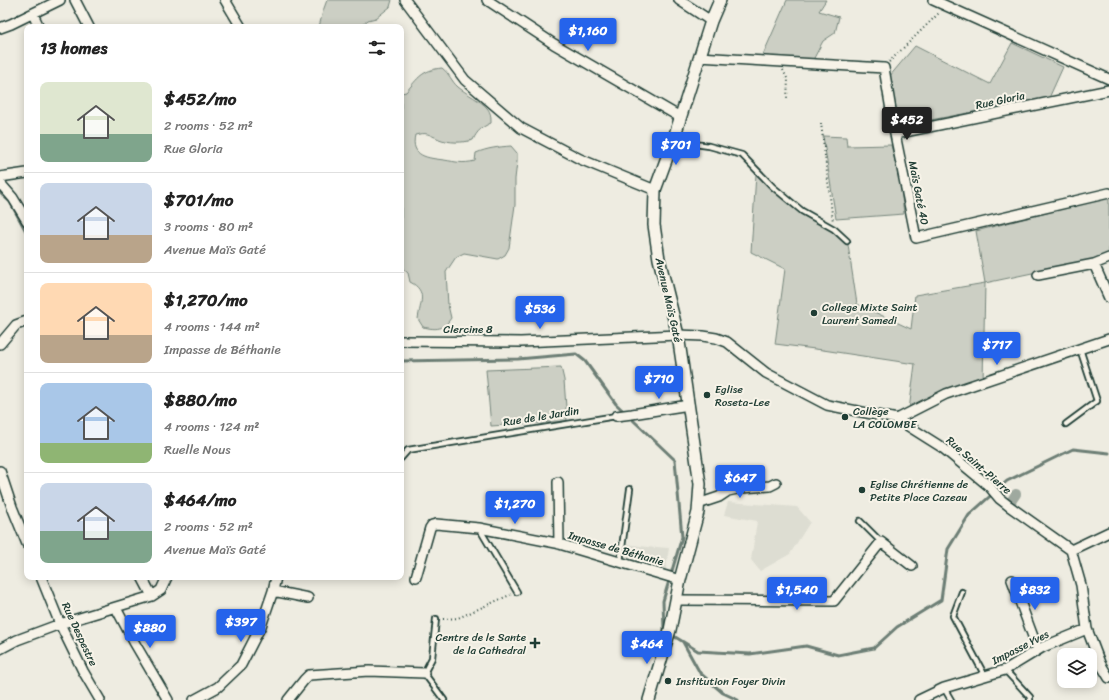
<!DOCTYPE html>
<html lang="en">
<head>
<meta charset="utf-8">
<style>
  :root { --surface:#fff; --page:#f2f2f2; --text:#222; --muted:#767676; --line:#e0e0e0; --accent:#2563eb }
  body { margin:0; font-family:Sriracha,sans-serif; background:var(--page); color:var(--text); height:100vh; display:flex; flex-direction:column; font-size:15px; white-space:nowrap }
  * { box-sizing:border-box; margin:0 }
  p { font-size:13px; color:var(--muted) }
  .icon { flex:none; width:22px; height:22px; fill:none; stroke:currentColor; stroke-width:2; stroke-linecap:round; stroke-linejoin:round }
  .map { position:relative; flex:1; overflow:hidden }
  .drawer { position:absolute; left:24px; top:24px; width:380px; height:556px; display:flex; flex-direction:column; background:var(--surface); border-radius:8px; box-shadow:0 2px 10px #0003 }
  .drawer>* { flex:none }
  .controls { position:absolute; left:1057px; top:648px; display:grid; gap:8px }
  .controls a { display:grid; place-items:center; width:40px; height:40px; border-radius:8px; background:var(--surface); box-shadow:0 2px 10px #0003; font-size:20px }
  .price { position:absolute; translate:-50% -34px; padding:0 9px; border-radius:4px; background:var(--accent); color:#fff; font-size:13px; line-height:26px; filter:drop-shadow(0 1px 2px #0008) }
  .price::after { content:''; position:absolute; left:50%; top:24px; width:12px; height:9px; margin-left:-6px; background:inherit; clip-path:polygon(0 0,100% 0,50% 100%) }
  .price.current { background:#222; color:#fff }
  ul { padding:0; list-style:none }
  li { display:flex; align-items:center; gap:12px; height:100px; padding:0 16px }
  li+li { border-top:1px solid var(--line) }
  li span { display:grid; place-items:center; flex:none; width:112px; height:80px; border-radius:8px; color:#555 }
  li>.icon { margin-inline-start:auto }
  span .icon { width:48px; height:48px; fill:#fffc; stroke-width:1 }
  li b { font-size:17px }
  h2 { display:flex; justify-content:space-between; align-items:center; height:48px; padding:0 16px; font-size:17px }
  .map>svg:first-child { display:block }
  .built { fill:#ddddd2 }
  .green { fill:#cccfc4; stroke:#76867c }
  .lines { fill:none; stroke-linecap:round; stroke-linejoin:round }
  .stream { stroke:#6c7e74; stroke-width:3 }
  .canal { stroke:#9fa99f; stroke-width:10 }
  .service-casing { stroke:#1f3d34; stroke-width:8 }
  .minor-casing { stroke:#1f3d34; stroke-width:12 }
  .tertiary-casing { stroke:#1f3d34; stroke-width:14 }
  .path { stroke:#1f3d34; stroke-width:2; stroke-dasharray:1 3; stroke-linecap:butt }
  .service { stroke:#f7f3e8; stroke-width:4.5 }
  .minor { stroke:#f7f3e8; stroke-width:9 }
  .tertiary { stroke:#f7f3e8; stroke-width:11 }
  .poi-dot { fill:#1f3d34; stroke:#f7f3e8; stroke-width:1.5 }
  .labels { text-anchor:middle; stroke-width:4; stroke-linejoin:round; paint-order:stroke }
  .street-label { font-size:11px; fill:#1f3d34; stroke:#f7f3e8 }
  .poi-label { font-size:11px; fill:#1f3d34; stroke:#f7f3e8; text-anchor:start }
</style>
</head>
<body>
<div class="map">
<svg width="1109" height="700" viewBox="0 0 1109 700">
  <rect width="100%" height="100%" fill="#eeece1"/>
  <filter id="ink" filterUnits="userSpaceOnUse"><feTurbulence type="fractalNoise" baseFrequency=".025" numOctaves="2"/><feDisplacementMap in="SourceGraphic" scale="8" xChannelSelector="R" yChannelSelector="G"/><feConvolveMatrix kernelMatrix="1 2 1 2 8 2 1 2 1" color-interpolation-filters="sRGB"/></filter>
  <g filter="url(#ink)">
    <path class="built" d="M728,502L797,507L810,522L790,554L760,571L751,560L757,521L724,515Z
      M626,544L655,548L656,547L669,548L666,569L652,568V565L624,561Z"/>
    <path class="green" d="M327,0H392L390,7L376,18L368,20L362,25V27H319L323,11Z
      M787,0H826L819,11L839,17L835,33L823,41L813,60L762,57Z
      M1012,43L1063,67L1049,98L898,126L889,77L915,46L970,74L990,84Z
      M442,68C450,74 451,81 458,87C465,93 483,102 487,108C491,112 491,118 491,123C482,127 477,131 473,140C463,143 449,143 439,139C428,134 427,132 415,135C410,157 428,158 444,160C457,162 462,164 475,161L476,153C488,148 498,147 511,146L517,153V162L515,179V205L509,248L505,255L498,259L464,253L456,257L446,272L448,305L451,318C443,330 437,330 423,327L418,319C420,303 428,291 410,282L408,273L401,267V93L406,92C418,78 422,70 442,68Z
      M823,136L846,137L847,146L891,145L900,181L904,214L836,219Z
      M756,174L795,209L834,231L848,245L857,304L911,329L915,295L985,283L976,231L1109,197V253L1089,261L985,283L983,381L909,410L915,364L823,350L775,344L785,269L751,252Z
      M561,367L564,380L567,421L491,426L486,370Z"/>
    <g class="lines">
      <path class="stream" d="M0,193L10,202L27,233
        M401,361L518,359L576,354L585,361L616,404L675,460L682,537L663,601L664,630L667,632
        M672,635L698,651L750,654L806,646L838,655L874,648L897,627L941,600L948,549L969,515L1007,481L1073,449L1109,453
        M683,642L700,673L723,693L738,700"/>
      <path class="canal" d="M1010,503L1016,494"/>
      <g class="service-casing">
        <path id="service" d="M673,141L709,146L742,155L773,187L802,211L834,229L847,241
          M1066,424L1097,401L1080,349
          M401,458L408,450L616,416
          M860,521L881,542
          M479,528L517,592
          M620,562L630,489
          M962,592L953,616L985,676
          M436,619L432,658L424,673L444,700
          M1005,670L1030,697V700
          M944,688L951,700"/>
      </g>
      <g class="minor-casing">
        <path id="minor" d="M75,0L89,27
          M225,0L241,27
          M405,0L465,80L521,128L580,159L655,190
          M487,0L554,44L680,117
          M679,0L711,21
          M933,0L1109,79
          M33,14L39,27
          M0,28L11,24L60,0
          M699,57L884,68L895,134L916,238L1109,193
          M895,134L1109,90
          M0,177L27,173
          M0,183L13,198L27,221
          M1094,264L1109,258
          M1038,275L1094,264L1109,298
          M401,341L521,342L678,335L703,336L716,338L727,342L766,373L827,405L897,419L943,448L989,486L1000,499L1009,506L1071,550L1081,585L1087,629L1100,663L1109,678
          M0,344L16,325L27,321
          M616,416L632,414L689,405
          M897,419L946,394L1109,339
          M0,471L12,507L27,544
          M558,482L559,544
          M698,504L719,497L728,491L742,488L770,486L776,483
          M1071,550L1109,532
          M41,577L60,624L83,671L100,700
          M142,577L152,596
          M416,577L430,528L432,525L436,524L479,528L556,543L680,580
          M1012,580L1038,650
          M273,591L308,598
          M676,600L834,601L881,542L912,566
          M116,608L134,642L168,700
          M0,649L17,640L60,624L152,596L161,590L167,577
          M194,700L218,687L241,665L261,626L273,591L276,577
          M288,700L304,680L309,675L369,671L424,673
          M919,700L944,688L1005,670L1043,647L1087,629"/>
      </g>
      <g class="tertiary-casing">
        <path id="tertiary" d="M649,700L670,630L680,580L698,512L700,484L678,335L659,259L654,225L655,190L673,141L711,21L720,0"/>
      </g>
      <path class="path" d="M889,62L940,12
        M783,70L788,80L787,98
        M821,123L833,222
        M443,619L458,618L512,594"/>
      <use href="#service" class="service"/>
      <use href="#minor" class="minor"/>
      <use href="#tertiary" class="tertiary"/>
    </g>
  </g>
  <g class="poi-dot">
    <circle cx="814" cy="313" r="4"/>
    <circle cx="707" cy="395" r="4"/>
    <circle cx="845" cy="417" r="4"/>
    <circle cx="862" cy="490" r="4"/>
    <path d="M533 637h4v4h4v4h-4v4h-4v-4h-4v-4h4z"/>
    <circle cx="668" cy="681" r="4"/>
  </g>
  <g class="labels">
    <g class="street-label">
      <text transform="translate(1000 100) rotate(-12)" y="4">Rue Gloria</text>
      <text transform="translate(919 193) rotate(79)" y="4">Maïs Gaté 40</text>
      <text transform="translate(669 300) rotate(77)" y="4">Avenue Maïs Gaté</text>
      <text x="468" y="333">Clercine 8</text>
      <text transform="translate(541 416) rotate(-9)" y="4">Rue de le Jardin</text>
      <text transform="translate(979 465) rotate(41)" y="4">Rue Saint-Pierre</text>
      <text transform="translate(616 548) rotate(16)" y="4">Impasse de Béthanie</text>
      <text transform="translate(80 634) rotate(65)" y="4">Rue Despestre</text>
      <text transform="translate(1020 647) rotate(-27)" y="4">Impasse Yves</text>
    </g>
    <g class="poi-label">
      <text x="822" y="311">College Mixte Saint<tspan x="822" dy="13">Laurent Samedi</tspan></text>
      <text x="715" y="393">Eglise<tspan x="715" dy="13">Roseta-Lee</tspan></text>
      <text x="853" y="415">Collège<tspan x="853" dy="13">LA COLOMBE</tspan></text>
      <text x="870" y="488">Eglise Chrétienne de<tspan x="870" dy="13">Petite Place Cazeau</tspan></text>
      <text x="526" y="641" text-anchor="end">Centre de le Sante<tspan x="526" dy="13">de la Cathedral</tspan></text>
      <text x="676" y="685">Institution Foyer Divin</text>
    </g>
  </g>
</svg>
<div class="controls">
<a><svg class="icon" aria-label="layers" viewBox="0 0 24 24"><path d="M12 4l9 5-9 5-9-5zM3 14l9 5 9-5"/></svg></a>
</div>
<b class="price" style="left:588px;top:52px">$1,160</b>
<b class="price current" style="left:907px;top:141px">$452</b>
<b class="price" style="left:676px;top:166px">$701</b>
<b class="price" style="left:540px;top:330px">$536</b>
<b class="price" style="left:997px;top:366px">$717</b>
<b class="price" style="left:659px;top:400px">$710</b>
<b class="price" style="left:740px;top:499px">$647</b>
<b class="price" style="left:515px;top:525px">$1,270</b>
<b class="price" style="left:797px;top:611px">$1,540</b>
<b class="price" style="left:1035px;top:611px">$832</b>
<b class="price" style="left:241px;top:643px">$397</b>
<b class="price" style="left:150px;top:649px">$880</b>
<b class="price" style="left:647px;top:665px">$464</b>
<section class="drawer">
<h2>13 homes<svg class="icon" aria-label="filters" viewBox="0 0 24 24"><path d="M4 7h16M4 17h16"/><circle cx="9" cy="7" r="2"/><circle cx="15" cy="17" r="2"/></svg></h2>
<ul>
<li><span style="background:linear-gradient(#dfe7d0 65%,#7fa58c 0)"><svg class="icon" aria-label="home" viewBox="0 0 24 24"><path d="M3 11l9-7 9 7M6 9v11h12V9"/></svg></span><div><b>$452/mo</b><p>2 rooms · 52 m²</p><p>Rue Gloria</p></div></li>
<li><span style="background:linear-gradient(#c9d6e8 65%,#b9a48a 0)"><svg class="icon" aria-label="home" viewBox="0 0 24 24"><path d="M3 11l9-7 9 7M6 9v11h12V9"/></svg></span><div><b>$701/mo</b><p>3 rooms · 80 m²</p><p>Avenue Maïs Gaté</p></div></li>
<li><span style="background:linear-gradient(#ffd9b3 65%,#b9a48a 0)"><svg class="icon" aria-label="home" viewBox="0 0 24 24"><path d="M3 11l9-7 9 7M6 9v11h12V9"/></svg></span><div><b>$1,270/mo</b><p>4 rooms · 144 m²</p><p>Impasse de Béthanie</p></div></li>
<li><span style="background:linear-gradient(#a9c7e8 75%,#8fb573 0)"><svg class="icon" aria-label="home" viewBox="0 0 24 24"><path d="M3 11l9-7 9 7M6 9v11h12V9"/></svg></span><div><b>$880/mo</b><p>4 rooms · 124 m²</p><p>Ruelle Nous</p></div></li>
<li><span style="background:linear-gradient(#c9d6e8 60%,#7fa58c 0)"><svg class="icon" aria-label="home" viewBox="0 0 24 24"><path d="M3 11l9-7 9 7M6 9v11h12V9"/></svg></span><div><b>$464/mo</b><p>2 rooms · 52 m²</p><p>Avenue Maïs Gaté</p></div></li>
</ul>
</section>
</div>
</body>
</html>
